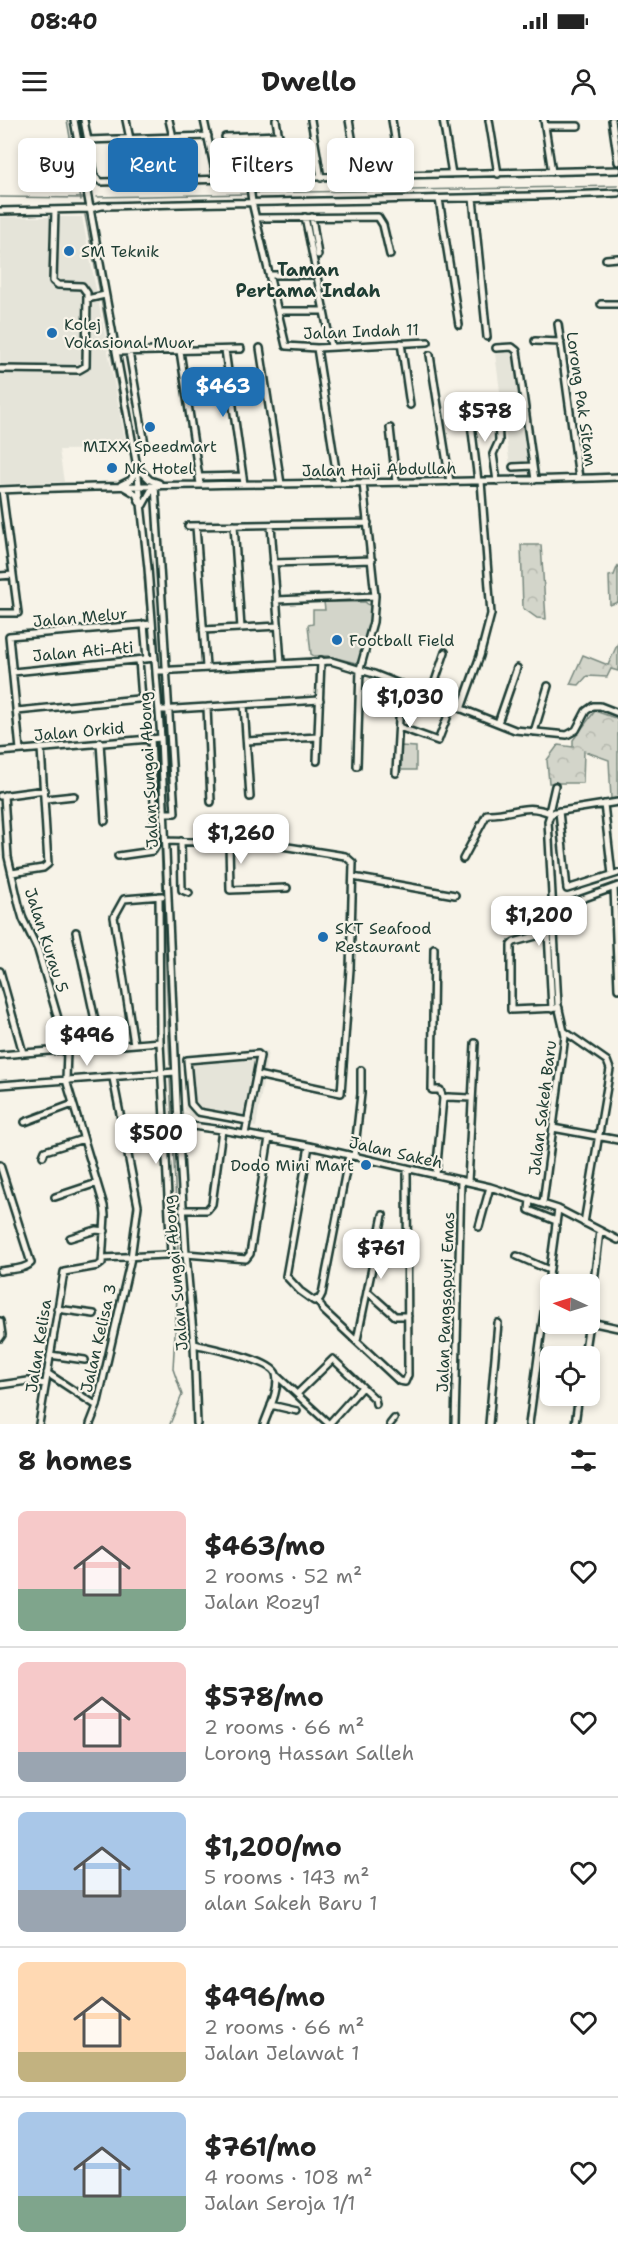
<!DOCTYPE html>
<html lang="en">
<head>
<meta charset="utf-8">
<style>
  :root { --surface:#fff; --page:#f6f6f6; --text:#222; --muted:#767676; --line:#e0e0e0; --accent:#1f6fb2 }
  body { margin:0; font-family:"Shantell Sans",sans-serif; background:var(--page); color:var(--text); height:100vh; display:flex; flex-direction:column; font-size:22px; white-space:nowrap }
  * { box-sizing:border-box; margin:0 }
  p { font-size:20px; color:var(--muted) }
  .icon { flex:none; width:33px; height:33px; fill:none; stroke:currentColor; stroke-width:2; stroke-linecap:round; stroke-linejoin:round }
  .map { position:relative; height:1304px; overflow:hidden }
  .details { display:flex; flex-direction:column; background:var(--surface); flex:1 }
  .details>* { flex:none }
  .banner { position:absolute; left:18px; top:18px; width:582px; height:54px; display:flex; gap:12px }
  .needle { width:39px; rotate:274deg }
  .tools { position:absolute; left:540px; top:1154px; display:grid; gap:12px }
  .tools a { display:grid; place-items:center; width:60px; height:60px; border-radius:9px; background:var(--surface); box-shadow:0 3px 9px #0003; font-size:30px }
  .price { position:absolute; translate:-50% -51px; padding:0 14px; border-radius:12px; background:#fff; color:#222; font-size:20px; line-height:39px; filter:drop-shadow(0 2px 3px #0008) }
  .price::after { content:''; position:absolute; left:50%; top:36px; width:18px; height:14px; margin-left:-9px; background:inherit; clip-path:polygon(0 0,100% 0,50% 100%) }
  .price.current { background:var(--accent); color:#fff }
  ul { padding:0; list-style:none }
  li { display:flex; align-items:center; gap:18px; height:150px; padding:0 18px }
  li+li { border-top:2px solid var(--line) }
  li span { display:grid; place-items:center; flex:none; width:168px; height:120px; border-radius:9px; color:#555 }
  li>.icon { margin-inline-start:auto }
  span .icon { width:72px; height:72px; fill:#fffc; stroke-width:1 }
  li b { font-size:26px }
  h2 { display:flex; justify-content:space-between; align-items:center; height:72px; padding:0 18px; font-size:26px }
  .pill { padding:0 21px; border-radius:9px; background:var(--surface); box-shadow:0 3px 9px #0003; font-size:21px; line-height:54px }
  .pill.current { background:var(--accent); color:#fff }
  .status { display:flex; justify-content:space-between; align-items:center; height:42px; padding:0 30px; background:var(--surface); direction:ltr }
  .status svg { height:16px; fill:currentColor }
  header { display:flex; justify-content:space-between; align-items:center; height:78px; padding:0 18px; background:var(--surface); font-size:27px; font-weight:700 }
  .map>svg:first-child { display:block }
  .built { fill:#e5e4d9 }
  .forest { fill:url(#forest-crowns); stroke:#79897f; stroke-width:1.5 }
  .pitch { fill:#d3d5ca; stroke:#79897f; stroke-width:1.5 }
  .lines { fill:none; stroke-linecap:round; stroke-linejoin:round }
  .stream { stroke:#6f8077; stroke-width:1.5 }
  .minor-casing { stroke:#1f3d34; stroke-width:10 }
  .minor { stroke:#f7f3e8; stroke-width:5 }
  .poi-dot { fill:#1f6fb2; stroke:#f7f3e8; stroke-width:2 }
  .labels { text-anchor:middle; stroke-width:4.5; stroke-linejoin:round; paint-order:stroke }
  .poi-label { font-size:16px; fill:#1f3d34; stroke:#f7f3e8; text-anchor:start }
  .street-label { font-size:16px; fill:#1f3d34; stroke:#f7f3e8 }
  .neighbourhood-label { font-size:18px; font-weight:bold; fill:#1f3d34; stroke:#f7f3e8 }
</style>
</head>
<body>
<div class="status"><b>08:40</b><svg viewBox="0 0 49 12"><path d="M0 12V9h3v3zM5 12V6h3v6zM10 12V3h3v9zM15 12V0h3v12zM26 1h20v11H26zM47 4h2v5h-2z"/></svg></div>
<header><svg class="icon" aria-label="menu" viewBox="0 0 24 24"><path d="M4 6h16M4 12h16M4 18h16"/></svg>Dwello<svg class="icon" aria-label="person" viewBox="0 0 24 24"><circle cx="12" cy="8" r="4"/><path d="M4 21q1-7 8-7t8 7"/></svg></header>
<div class="map">
<svg width="618" height="1304" viewBox="0 0 618 1304">
  <defs>
    <pattern id="forest-crowns" width="20" height="18" patternUnits="userSpaceOnUse" patternTransform="scale(1.5)"><rect width="20" height="18" fill="#d3d5ca"/><path d="M2 6a3 3 0 1 1 6 0M12 15a3 3 0 1 1 6 0" fill="none" stroke="#b5b8ae"/></pattern>
  </defs>
  <rect width="100%" height="100%" fill="#f7f3e8"/>
  <filter id="ink" filterUnits="userSpaceOnUse"><feTurbulence type="fractalNoise" baseFrequency=".0167" numOctaves="2"/><feDisplacementMap in="SourceGraphic" scale="12" xChannelSelector="R" yChannelSelector="G"/><feConvolveMatrix kernelMatrix="1 2 1 2 8 2 1 2 1" color-interpolation-filters="sRGB"/></filter>
  <g filter="url(#ink)">
    <path class="built" d="M0,97H82L127,329L59,330L64,362L0,364Z
      M519,225L538,353L511,354L494,226Z
      M258,930L268,931L256,1007L191,996L185,989L183,939Z"/>
    <path class="forest" d="M521,425H541L546,499L537,498L523,488Z
      M618,445V482L610,485L609,456L614,455Z
      M618,523V551L611,549L607,557L587,556L579,565L570,564L583,535L608,545Z
      M595,591L618,599V678L611,679L609,640L584,631L583,663H549L547,640L558,625L573,627V620Z"/>
    <path class="pitch" d="M324,482H365L370,486L372,491L359,541L356,543L328,536H314L311,534L308,505L313,504V490H325Z
      M401,626L416,627V650H401Z"/>
    <g class="lines">
      <path class="stream" d="M67,0L81,80
        M253,73L618,66
        M0,77L83,78
        M97,77L248,74
        M85,95L100,172
        M101,179L129,329
        M130,357L131,346
        M134,379L136,383
        M144,457L148,500
        M149,508L151,536
        M151,543L154,574
        M154,581L157,616
        M157,623L163,774
        M163,779L170,945
        M170,957L178,1129
        M170,1304L182,1275L173,1249L179,1140"/>
      <g class="minor-casing">
        <path id="minor" d="M74,0L137,347L148,448L161,618L178,1004L186,1134L194,1224L197,1304
          M84,0L95,57L101,62L618,50
          M126,0L130,19
          M169,0L173,17
          M204,0L217,60
          M276,0L286,59
          M311,0L321,58
          M349,0L359,58
          M392,0L401,55
          M443,0L452,54
          M489,0L498,54
          M544,0L552,52
          M612,0L618,42
          M545,6H578
          M225,17L279,15
          M87,20L208,16
          M249,59L252,82L286,226L317,228L428,222
          M473,78L487,217
          M439,79L459,205
          M0,91L90,89L102,86C274,81 446,80 618,73
          M305,97L331,226
          M312,97L318,135
          M256,98L378,97L383,105L390,135
          M606,139L618,138
          M270,155H317
          M87,179L105,175
          M601,184H618
          M278,191H324
          M558,204L579,358
          M535,221L561,222
          M401,223L410,285
          M260,228L281,364
          M317,228L338,363
          M496,228L512,227L517,231L535,360
          M225,230L244,364
          M180,231L200,364
          M116,232L241,229
          M129,232L145,324
          M430,235L450,362
          M0,249L79,250L86,246L87,173L82,166L58,165L53,161L55,90
          M469,287L478,361
          M390,308L396,362
          M513,347L533,346
          M138,348L150,360L159,363
          M199,357L243,356
          M497,361L493,334L499,321L498,295
          M121,365L131,360L136,349
          M155,365L175,693H164
          M124,367L136,374L140,383
          M0,370C206,362 412,365 618,357
          M143,385L154,365
          M234,405L241,508
          M271,405L281,543
          M188,406L368,403
          M196,406L206,547
          M273,443L372,440
          M0,456L13,455
          M276,480L375,476
          M0,493H18L2,370
          M144,504L147,539
          M203,510L278,506
          M139,540L142,579
          M156,551L331,541L374,554L515,610L567,615L576,610L586,591L593,586H600L618,593
          M13,552L155,538
          M430,576L445,532
          M244,585L250,677
          M207,587L211,682
          M461,589L480,536L491,494L481,361
          M159,590L320,580
          M17,591L158,577
          M498,603L517,548
          M399,607L438,621L452,585
          M534,612L548,566
          M247,621L318,617
          M100,622L105,701
          M20,630L9,516L152,504
          M0,632L161,618
          M317,641L321,540
          M357,646L360,549L373,502L375,476L363,363
          M396,653L401,564
          M4,675L8,737L19,785L23,799L38,830L64,919L67,931L66,960L104,1086L105,1095L102,1143L98,1146L64,1152L39,1304
          M0,676L45,670
          M46,679L74,676
          M604,684L612,755
          M559,691L567,769L618,753
          M549,692L555,666
          M165,721L269,724L345,736L353,743L350,849L341,973L257,955
          M181,721L182,770L189,773
          M229,722L230,770L287,768
          M118,736L153,731L156,726L151,618
          M463,739L487,694C514,695 524,681 552,694
          M12,753L43,748L48,744L41,628
          M353,757L455,775
          M614,768L618,869
          M159,776L160,922L171,1135
          M554,789L618,766
          M555,811L514,822L511,825V890L559,888
          M76,812L101,928
          M548,812L552,889
          M434,828L432,970H440L443,978
          M0,851L23,933
          M564,911L607,941L610,949L584,1103
          M134,924L114,797L124,779L162,776
          M0,935L160,922
          M0,965L175,952
          M25,1002L73,984
          M178,1004L222,1010L309,1026L490,1067L558,1089L618,1120
          M553,1008L618,1020
          M245,1014L260,936L258,934L187,940L191,984L198,992L248,1001
          M309,1026L286,1156L300,1171L314,1181L320,1178L322,1174L349,1035
          M43,1036L45,1031L83,1019
          M354,1036L361,974V950
          M0,1045L31,1143C24,1150 10,1149 0,1151
          M436,1055L443,978L448,977L471,978
          M468,1062L475,923
          M55,1077L97,1063
          M530,1079L529,1090L556,1101
          M543,1083L565,916L558,885L548,701L550,695L555,692L618,682
          M182,1090H207L212,1084L222,1010
          M479,1107L490,1067
          M70,1118L96,1110L105,1111
          M517,1136L549,1150
          M103,1138L186,1134L246,1139L250,1134L269,1018
          M367,1171L395,1196H408
          M318,1180L323,1190L399,1261L405,1262L408,1255L407,1048
          M57,1189L94,1194
          M590,1196L600,1111
          M0,1201L2,1215L0,1218
          M590,1202L618,1208
          M357,1220L383,1095
          M194,1224C210,1228 272,1240 276,1254C280,1268 269,1290 264,1304
          M50,1235L85,1240
          M584,1236L589,1203
          M538,1238L550,1241
          M47,1253L97,1286
          M277,1256L329,1304L362,1267
          M0,1265L28,1261L45,1264
          M297,1274L333,1239L375,1279L376,1284
          M271,1285L297,1291
          M90,1304L97,1286L131,1138L138,1086L113,958
          M390,1304L394,1299
          M455,1304L461,1060
          M489,1304L498,1203
          M529,1304L558,1089
          M575,1304L579,1275"/>
      </g>
      <use href="#minor" class="minor"/>
    </g>
  </g>
  <g class="poi-dot">
    <circle cx="69" cy="131" r="6"/>
    <circle cx="52" cy="213" r="6"/>
    <circle cx="150" cy="307" r="6"/>
    <circle cx="112" cy="348" r="6"/>
    <circle cx="337" cy="520" r="6"/>
    <circle cx="323" cy="817" r="6"/>
    <circle cx="366" cy="1045" r="6"/>
  </g>
  <g class="labels">
    <g class="poi-label">
      <text x="81" y="137">SM Teknik</text>
      <text x="64" y="210">Kolej<tspan x="64" dy="18">Vokasional Muar</tspan></text>
      <text x="150" y="332" text-anchor="middle">MIXX Speedmart</text>
      <text x="124" y="354">NK Hotel</text>
      <text x="349" y="526">Football Field</text>
      <text x="335" y="814">SKT Seafood<tspan x="335" dy="18">Restaurant</tspan></text>
      <text x="354" y="1051" text-anchor="end">Dodo Mini Mart</text>
    </g>
    <g class="street-label">
      <text transform="translate(361 211) rotate(-2)" y="6">Jalan Indah 11</text>
      <text transform="translate(582 279) rotate(82)" y="6">Lorong Pak Sitam</text>
      <text transform="translate(379 349) rotate(-1)" y="6">Jalan Haji Abdullah</text>
      <text transform="translate(80 497) rotate(-5)" y="6">Jalan Melur</text>
      <text transform="translate(83 531) rotate(-5)" y="6">Jalan Ati-Ati</text>
      <text transform="translate(79 611) rotate(-5)" y="6">Jalan Orkid</text>
      <text transform="translate(148 650) rotate(-93)" y="6">Jalan Sungai Abong</text>
      <text transform="translate(47 820) rotate(72)" y="6">Jalan Kurau 5</text>
      <text transform="translate(542 988) rotate(-83)" y="6">Jalan Sakeh Baru</text>
      <text transform="translate(396 1032) rotate(13)" y="6">Jalan Sakeh</text>
      <text transform="translate(175 1153) rotate(-95)" y="6">Jalan Sungai Abong</text>
      <text transform="translate(445 1182) rotate(-88)" y="6">Jalan Pangsapuri Emas</text>
      <text transform="translate(98 1218) rotate(-77)" y="6">Jalan Kelisa 3</text>
      <text transform="translate(38 1226) rotate(-81)" y="6">Jalan Kelisa</text>
    </g>
    <g class="neighbourhood-label">
      <text x="308" y="156">Taman<tspan x="308" dy="21">Pertama Indah</tspan></text>
    </g>
  </g>
</svg>
<div class="tools">
<a><svg class="needle" viewBox="-14 -14 28 28"><path d="M0-13l5 13h-10z" fill="#e53935"/><path d="M0 13l5-13h-10z" fill="#767676"/></svg></a>
<a><svg class="icon" aria-label="locate" viewBox="0 0 24 24"><circle cx="12" cy="12" r="6"/><path d="M12 2v4M12 18v4M2 12h4M18 12h4"/></svg></a>
</div>
<b class="price current" style="left:223px;top:298px">$463</b>
<b class="price" style="left:485px;top:323px">$578</b>
<b class="price" style="left:410px;top:609px">$1,030</b>
<b class="price" style="left:241px;top:745px">$1,260</b>
<b class="price" style="left:539px;top:827px">$1,200</b>
<b class="price" style="left:87px;top:947px">$496</b>
<b class="price" style="left:156px;top:1045px">$500</b>
<b class="price" style="left:381px;top:1160px">$761</b>
<div class="banner">
<a class="pill">Buy</a>
<a class="pill current">Rent</a>
<a class="pill">Filters</a>
<a class="pill">New</a>
</div>
</div>
<section class="details">
<h2>8 homes<svg class="icon" aria-label="filters" viewBox="0 0 24 24"><path d="M4 7h16M4 17h16"/><circle cx="9" cy="7" r="2"/><circle cx="15" cy="17" r="2"/></svg></h2>
<ul>
<li><span style="background:linear-gradient(#f6c9c9 65%,#7fa58c 0)"><svg class="icon" aria-label="home" viewBox="0 0 24 24"><path d="M3 11l9-7 9 7M6 9v11h12V9"/></svg></span><div><b>$463/mo</b><p>2 rooms · 52 m²</p><p>Jalan Rozy1</p></div><svg class="icon" aria-label="heart" viewBox="0 0 24 24"><path d="M12 20l-8-8c-3-5 5-10 8-4 3-6 11-1 8 4z"/></svg></li>
<li><span style="background:linear-gradient(#f6c9c9 75%,#9aa5b1 0)"><svg class="icon" aria-label="home" viewBox="0 0 24 24"><path d="M3 11l9-7 9 7M6 9v11h12V9"/></svg></span><div><b>$578/mo</b><p>2 rooms · 66 m²</p><p>Lorong Hassan Salleh</p></div><svg class="icon" aria-label="heart" viewBox="0 0 24 24"><path d="M12 20l-8-8c-3-5 5-10 8-4 3-6 11-1 8 4z"/></svg></li>
<li><span style="background:linear-gradient(#a9c7e8 65%,#9aa5b1 0)"><svg class="icon" aria-label="home" viewBox="0 0 24 24"><path d="M3 11l9-7 9 7M6 9v11h12V9"/></svg></span><div><b>$1,200/mo</b><p>5 rooms · 143 m²</p><p>alan Sakeh Baru 1</p></div><svg class="icon" aria-label="heart" viewBox="0 0 24 24"><path d="M12 20l-8-8c-3-5 5-10 8-4 3-6 11-1 8 4z"/></svg></li>
<li><span style="background:linear-gradient(#ffd9b3 75%,#c2b280 0)"><svg class="icon" aria-label="home" viewBox="0 0 24 24"><path d="M3 11l9-7 9 7M6 9v11h12V9"/></svg></span><div><b>$496/mo</b><p>2 rooms · 66 m²</p><p>Jalan Jelawat 1</p></div><svg class="icon" aria-label="heart" viewBox="0 0 24 24"><path d="M12 20l-8-8c-3-5 5-10 8-4 3-6 11-1 8 4z"/></svg></li>
<li><span style="background:linear-gradient(#a9c7e8 70%,#7fa58c 0)"><svg class="icon" aria-label="home" viewBox="0 0 24 24"><path d="M3 11l9-7 9 7M6 9v11h12V9"/></svg></span><div><b>$761/mo</b><p>4 rooms · 108 m²</p><p>Jalan Seroja 1/1</p></div><svg class="icon" aria-label="heart" viewBox="0 0 24 24"><path d="M12 20l-8-8c-3-5 5-10 8-4 3-6 11-1 8 4z"/></svg></li>
</ul>
</section>
</body>
</html>
